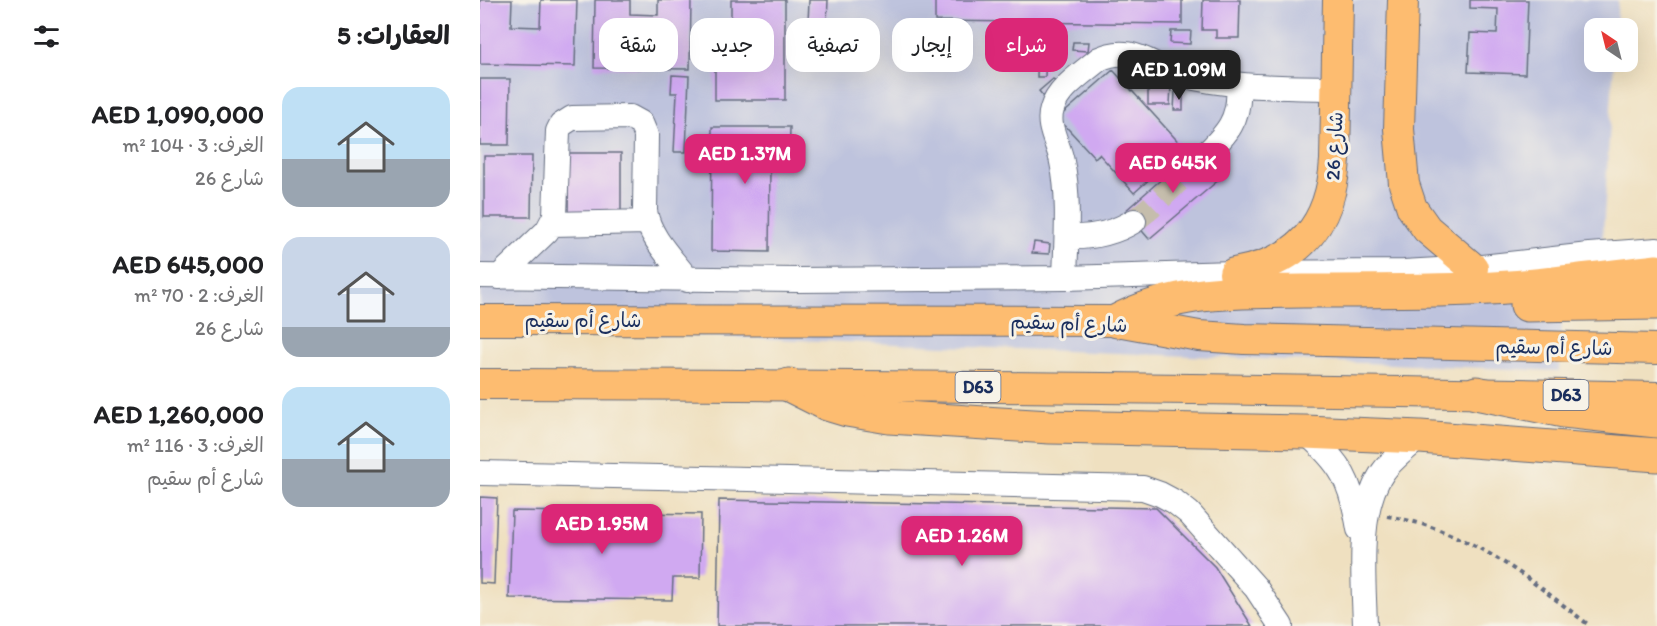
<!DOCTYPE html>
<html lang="ar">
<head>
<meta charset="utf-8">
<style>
  :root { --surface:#fff; --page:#f2f2f2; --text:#202124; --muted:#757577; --accent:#db2777 }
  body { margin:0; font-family:Itim,"Playpen Sans Arabic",sans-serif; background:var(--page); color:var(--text); direction:rtl; height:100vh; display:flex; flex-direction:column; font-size:22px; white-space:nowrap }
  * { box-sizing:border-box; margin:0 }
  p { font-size:20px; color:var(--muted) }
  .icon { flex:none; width:33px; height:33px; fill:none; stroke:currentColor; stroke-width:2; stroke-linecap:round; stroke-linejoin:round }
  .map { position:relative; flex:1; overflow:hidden; direction:ltr }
  .panel { display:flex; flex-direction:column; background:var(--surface); width:480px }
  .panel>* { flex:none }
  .hud { position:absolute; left:18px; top:18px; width:570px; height:54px; direction:rtl; display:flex; gap:12px }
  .needle { width:39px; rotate:325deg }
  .controls { position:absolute; left:1104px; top:18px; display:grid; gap:12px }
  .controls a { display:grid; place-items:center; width:54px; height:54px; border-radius:12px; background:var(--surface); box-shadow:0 6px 24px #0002; font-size:30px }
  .price { position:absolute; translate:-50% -51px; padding:0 14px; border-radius:12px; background:var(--accent); color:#fff; font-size:20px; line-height:39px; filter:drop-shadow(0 2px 3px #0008) }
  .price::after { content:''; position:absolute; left:50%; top:36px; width:18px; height:14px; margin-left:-9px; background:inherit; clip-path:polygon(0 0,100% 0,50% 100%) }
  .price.current { background:#222; color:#fff }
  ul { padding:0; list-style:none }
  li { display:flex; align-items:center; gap:18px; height:150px; padding:0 30px }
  li span { display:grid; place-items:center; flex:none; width:168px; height:120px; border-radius:18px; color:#555 }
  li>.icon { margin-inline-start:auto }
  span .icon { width:72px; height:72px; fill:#fffc; stroke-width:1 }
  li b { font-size:26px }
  h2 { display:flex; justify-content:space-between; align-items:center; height:72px; padding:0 30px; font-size:26px }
  .chip { padding:0 21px; border-radius:18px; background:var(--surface); box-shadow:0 6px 24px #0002; font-size:21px; line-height:54px }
  .chip.current { background:var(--accent); color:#fff }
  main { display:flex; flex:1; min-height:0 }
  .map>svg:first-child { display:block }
  .industrial { fill:#bec3dd }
  .building { fill:#d0a9f1 }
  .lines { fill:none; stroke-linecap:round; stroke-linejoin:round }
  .minor-tunnel { stroke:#c5bdac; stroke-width:24; stroke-dasharray:24 12; stroke-linecap:butt }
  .minor-casing { stroke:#656d80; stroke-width:26 }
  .major-casing { stroke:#656d80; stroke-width:32 }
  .highway-casing { stroke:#656d80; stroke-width:35 }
  .path { stroke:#656d80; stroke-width:4; stroke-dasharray:4.5 4.5; stroke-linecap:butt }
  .minor { stroke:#fff; stroke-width:24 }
  .major { stroke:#fdbc70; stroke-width:30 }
  .highway { stroke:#fdbc70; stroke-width:33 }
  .labels { text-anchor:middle; stroke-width:6; stroke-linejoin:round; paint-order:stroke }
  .shield { fill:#f7f3e8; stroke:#5d6a87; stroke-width:1.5 }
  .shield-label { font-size:18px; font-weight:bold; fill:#1b2f5e }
  .street-label { font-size:20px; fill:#1b2f5e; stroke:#f7f3e8 }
</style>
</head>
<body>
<main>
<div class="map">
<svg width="1177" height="626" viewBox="0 0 1177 626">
  <rect width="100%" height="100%" fill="#f7f3e8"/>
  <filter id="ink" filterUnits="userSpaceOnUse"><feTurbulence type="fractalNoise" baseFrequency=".0167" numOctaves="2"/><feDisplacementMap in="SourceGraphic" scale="12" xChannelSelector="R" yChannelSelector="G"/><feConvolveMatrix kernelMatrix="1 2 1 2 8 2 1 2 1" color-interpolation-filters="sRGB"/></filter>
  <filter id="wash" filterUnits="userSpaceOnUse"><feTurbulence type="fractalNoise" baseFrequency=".008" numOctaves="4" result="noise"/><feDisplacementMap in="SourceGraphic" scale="24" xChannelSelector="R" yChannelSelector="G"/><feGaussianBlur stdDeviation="1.35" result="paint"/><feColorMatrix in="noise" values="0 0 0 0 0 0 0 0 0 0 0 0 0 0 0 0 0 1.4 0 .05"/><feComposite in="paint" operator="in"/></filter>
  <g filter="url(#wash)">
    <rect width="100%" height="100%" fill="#efe0c0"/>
    <path class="industrial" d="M0,0H1138L1136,28H1114V62H1134L1118,309L1083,308L1079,371L0,327Z"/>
    <g id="blocks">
      <path class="building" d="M0,0H32L31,26L60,27L61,0H97L95,66L0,64Z
        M115,0H150V14L178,15V0H211L210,69L114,68Z
        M251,0H305V100H235V45H251Z
        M329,0H348L347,24L328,23Z
        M455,0H702V24L455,21Z
        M723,0H760L759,38H736V30H722Z
        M990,0H1048L1045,74L988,72L990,33L1017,34L1018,9L990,8Z
        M567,30H580V39H567Z
        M691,31H711L710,44L690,43Z
        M558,42H584V51L566,50L565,77H557Z
        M593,42H609L608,51L592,50Z
        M633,70L704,148L654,193L619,154L615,158L578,118Z
        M192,75L209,76L206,152H194L197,93H191Z
        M0,79H30L29,145H0Z
        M573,79L578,85L564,97L559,91Z
        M668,85H691L690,105H668Z
        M695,92H703V110H694Z
        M232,127H310L309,169L290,170L289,252L231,251Z
        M716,149L741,178L669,239L645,211Z
        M88,153H141V213L88,212Z
        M4,156H52L51,217H4Z
        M554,242L570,244L569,254L552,253Z
        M0,497L17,498L14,584L0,583Z
        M239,500L676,508L735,567L772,626H237Z
        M32,511L221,514L220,578H193L192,600L29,598Z"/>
    </g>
  </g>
  <g filter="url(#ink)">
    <use href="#blocks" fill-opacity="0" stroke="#656d80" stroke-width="1.5"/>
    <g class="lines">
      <path class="minor-tunnel" d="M654,221L670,208L723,157"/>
      <g class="minor-casing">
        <path id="minor" d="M723,157C747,134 761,119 758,85
          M72,224L167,222
          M587,237C611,238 633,234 654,221
          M0,276L317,280L585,278L754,273L924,272L993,268L1109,255L1177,250
          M19,277L67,231L75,216L78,131L81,125L92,118L150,117L161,123L166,135L165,211C169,237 192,259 208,280
          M585,278C586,242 590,197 582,162C579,144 566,127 572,109C578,88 603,73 619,59C652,43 671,67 701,75C752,88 805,87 856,88
          M825,432C862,464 871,481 879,529
          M0,473L663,488L680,494L695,502L709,513L776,588L801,626
          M885,626C884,582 876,509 903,472C913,458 927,448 940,437"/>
      </g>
      <g class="major-casing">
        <path id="major" d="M923,0L919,129L924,184L932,208L947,229L993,268
          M754,273C819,262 851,226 855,160L858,0
          M0,320L637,321L719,336L764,339L1177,349
          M0,384C392,385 785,388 1177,397"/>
      </g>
      <g class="highway-casing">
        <path id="highway" d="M1047,305L1177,303
          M637,321C697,289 757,292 823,291C879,291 935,291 991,289C1054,287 1115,278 1177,271
          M309,385L347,404L367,410L409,417L570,427L825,432L940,437L1177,455
          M996,393L1084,411L1177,421"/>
      </g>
      <path class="path" d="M907,516C990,530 1046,576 1110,626"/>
      <use href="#minor" class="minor"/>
      <use href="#major" class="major"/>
      <use href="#highway" class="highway"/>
    </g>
  </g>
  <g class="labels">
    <g class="shield">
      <rect x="475.5" y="372" width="45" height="30" rx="4.5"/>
      <rect x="1063.5" y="380" width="45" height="30" rx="4.5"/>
    </g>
    <g class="shield-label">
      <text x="498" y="393">D63</text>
      <text x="1086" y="401">D63</text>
    </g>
    <g class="street-label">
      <text transform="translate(854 146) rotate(-87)" y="7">شارع 26</text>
      <text x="103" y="327">شارع أم سقيم</text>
      <text transform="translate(589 323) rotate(2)" y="7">شارع أم سقيم</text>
      <text transform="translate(1074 347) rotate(1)" y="7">شارع أم سقيم</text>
    </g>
  </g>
</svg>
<div class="controls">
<a><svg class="needle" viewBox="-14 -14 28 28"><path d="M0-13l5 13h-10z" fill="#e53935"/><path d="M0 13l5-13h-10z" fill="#757577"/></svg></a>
</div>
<b class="price current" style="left:699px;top:101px">AED 1.09M</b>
<b class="price" style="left:265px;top:185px">AED 1.37M</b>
<b class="price" style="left:693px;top:194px">AED 645K</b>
<b class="price" style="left:122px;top:555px">AED 1.95M</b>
<b class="price" style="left:482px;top:567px">AED 1.26M</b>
<div class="hud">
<a class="chip current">شراء</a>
<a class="chip">إيجار</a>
<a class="chip">تصفية</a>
<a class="chip">جديد</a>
<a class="chip">شقة</a>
</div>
</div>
<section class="panel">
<h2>العقارات: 5<svg class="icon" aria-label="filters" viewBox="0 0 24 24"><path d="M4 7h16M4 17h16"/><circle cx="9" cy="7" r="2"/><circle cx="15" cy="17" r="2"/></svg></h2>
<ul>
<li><span style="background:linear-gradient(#bfe0f5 60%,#9aa5b1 0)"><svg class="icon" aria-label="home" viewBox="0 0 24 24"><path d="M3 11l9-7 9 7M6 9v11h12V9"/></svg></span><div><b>AED 1,090,000</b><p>الغرف: 3 · 104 m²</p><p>شارع 26</p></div></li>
<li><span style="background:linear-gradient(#c9d6e8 75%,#9aa5b1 0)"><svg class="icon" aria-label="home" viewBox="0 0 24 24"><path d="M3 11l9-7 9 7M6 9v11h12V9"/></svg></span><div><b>AED 645,000</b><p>الغرف: 2 · 70 m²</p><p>شارع 26</p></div></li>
<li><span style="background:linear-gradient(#bfe0f5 60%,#9aa5b1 0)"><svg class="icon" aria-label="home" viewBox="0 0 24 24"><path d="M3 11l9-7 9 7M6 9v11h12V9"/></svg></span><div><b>AED 1,260,000</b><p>الغرف: 3 · 116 m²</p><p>شارع أم سقيم</p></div></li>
</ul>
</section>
</main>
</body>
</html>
